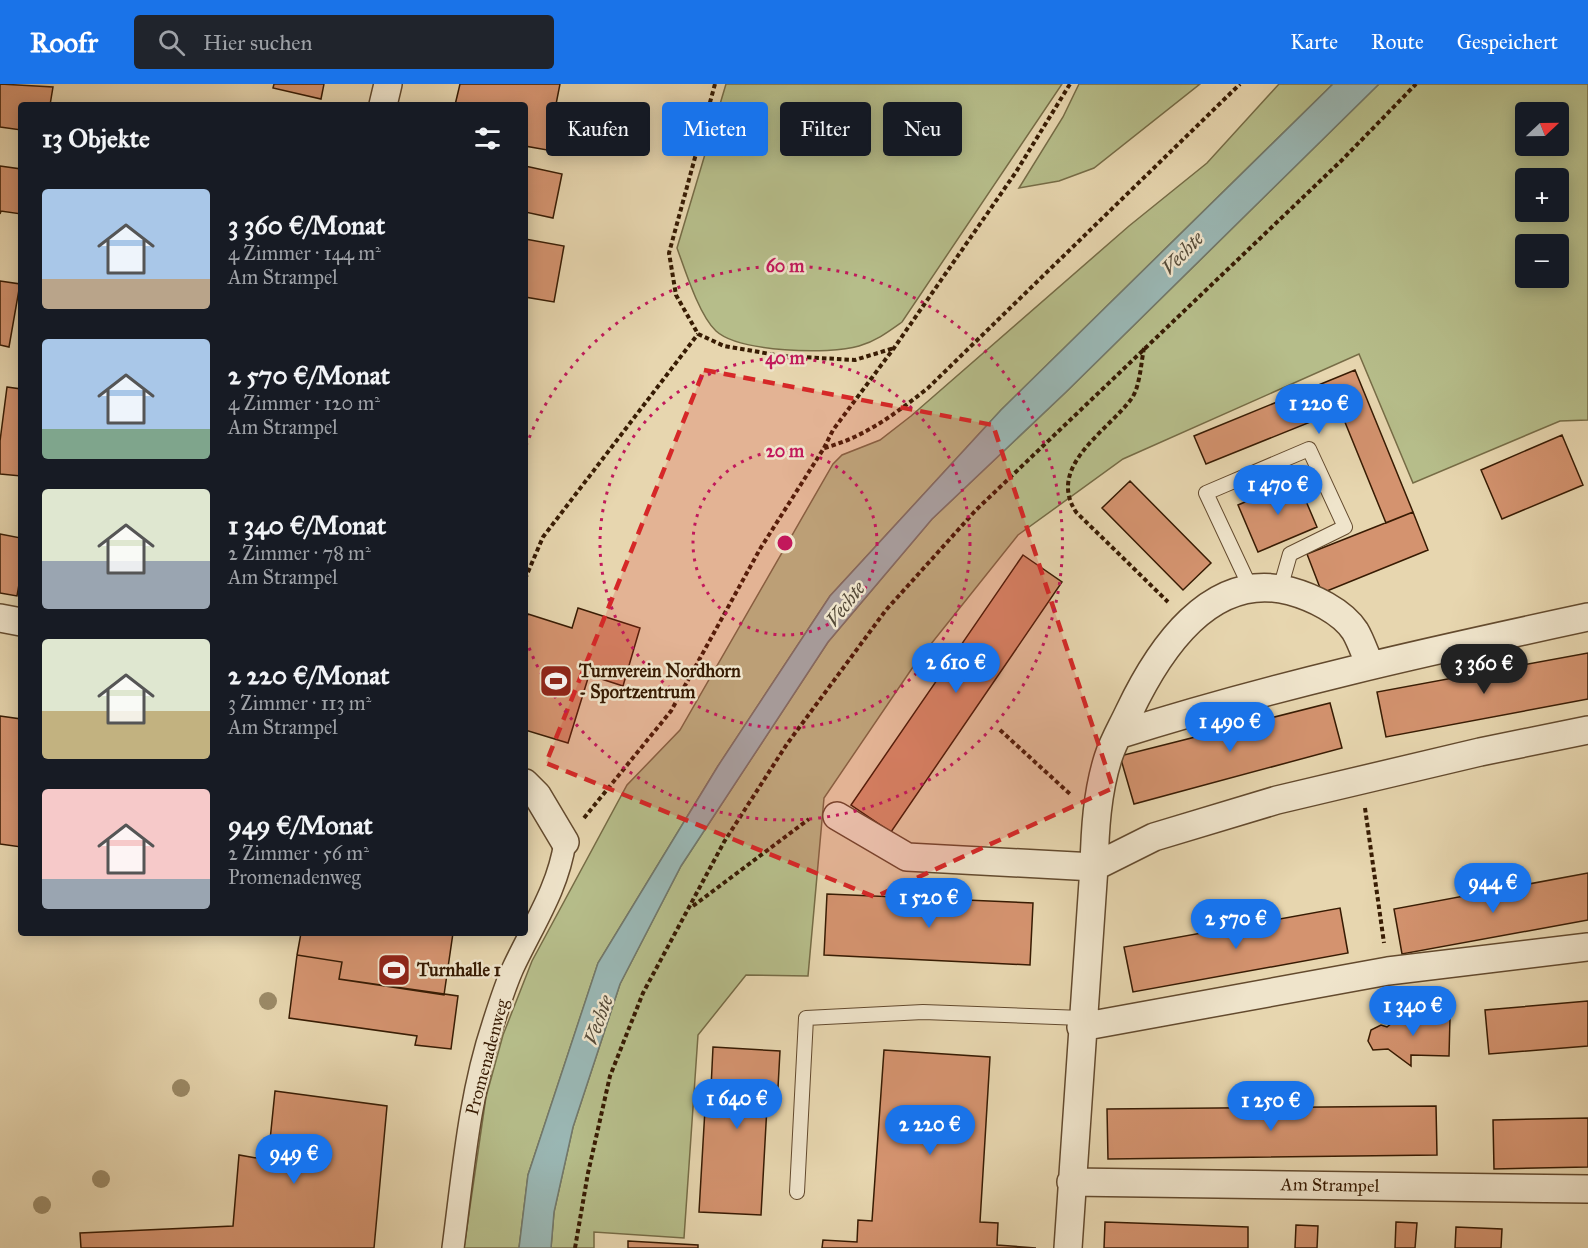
<!DOCTYPE html>
<html lang="de">
<head>
<meta charset="utf-8">
<style>
  :root { --surface:#171b24; --page:#20242c; --text:#f1f3f6; --muted:#9ea1a6; --accent:#1a73e8 }
  body { margin:0; font-family:"IM FELL Great Primer",serif; background:var(--page); color:var(--text); height:100vh; display:flex; flex-direction:column; font-size:22px; white-space:nowrap }
  * { box-sizing:border-box; margin:0 }
  p { font-size:20px; color:var(--muted) }
  .icon { flex:none; width:33px; height:33px; fill:none; stroke:currentColor; stroke-width:2; stroke-linecap:round; stroke-linejoin:round }
  .map { position:relative; flex:1; overflow:hidden }
  .panel { position:absolute; left:18px; top:18px; width:510px; height:834px; display:flex; flex-direction:column; background:var(--surface); border-radius:6px; box-shadow:0 3px 15px #0003 }
  .panel>* { flex:none }
  .banner { position:absolute; left:546px; top:18px; width:570px; height:54px; display:flex; gap:12px }
  .needle { width:39px; rotate:68deg }
  .tools { position:absolute; left:1515px; top:18px; display:grid; gap:12px }
  .tools a { display:grid; place-items:center; width:54px; height:54px; border-radius:6px; background:var(--surface); box-shadow:0 3px 15px #0003; font-size:30px }
  .price { position:absolute; translate:-50% -51px; padding:0 14px; border-radius:21px; background:var(--accent); color:#fff; font-size:20px; line-height:39px; filter:drop-shadow(0 2px 3px #0008) }
  .price::after { content:''; position:absolute; left:50%; top:36px; width:18px; height:14px; margin-left:-9px; background:inherit; clip-path:polygon(0 0,100% 0,50% 100%) }
  .price.selected { background:#222; color:#fff }
  ul { padding:0; list-style:none }
  li { display:flex; align-items:center; gap:18px; height:150px; padding:0 24px }
  li span { display:grid; place-items:center; flex:none; width:168px; height:120px; border-radius:6px; color:#555 }
  li>.icon { margin-inline-start:auto }
  span .icon { width:72px; height:72px; fill:#fffc; stroke-width:1 }
  li b { font-size:26px }
  h2 { display:flex; justify-content:space-between; align-items:center; height:72px; padding:0 24px; font-size:26px }
  .pill { padding:0 21px; border-radius:6px; background:var(--surface); box-shadow:0 3px 15px #0003; font-size:21px; line-height:54px }
  .pill.selected { background:var(--accent); color:#fff }
  header { display:flex; align-items:center; gap:36px; box-sizing:border-box; height:84px; padding:0 30px; background:var(--accent); color:#fff }
  header strong { font-size:28px }
  nav { display:flex; gap:33px; margin-inline-start:auto; font-size:21px }
  .search { width:420px; height:54px; background:var(--page); display:flex; align-items:center; gap:15px; box-sizing:border-box; padding:0 21px; border-radius:6px; color:var(--muted); font-size:22px }
  .map>svg:first-child { display:block }
  .green { fill:#b6bd8a; stroke:#766c46; stroke-width:1.5; fill-rule:evenodd }
  .water { fill:#9ab7b4; stroke:#72796d; stroke-width:1.5 }
  .building { fill:#d4936f; stroke:#371b03; stroke-width:1.5 }
  .lines { fill:none; stroke-linecap:round; stroke-linejoin:round }
  .service-casing { stroke:#634a2e; stroke-width:16 }
  .pedestrian-casing { stroke:#634a2e; stroke-width:24 }
  .minor-casing { stroke:#634a2e; stroke-width:30 }
  .path { stroke:#371b03; stroke-width:4; stroke-dasharray:4.5 3; stroke-linecap:butt }
  .service { stroke:#efe4cb; stroke-width:14 }
  .pedestrian { stroke:#efe4cb; stroke-width:21 }
  .minor { stroke:#efe4cb; stroke-width:27 }
  .tree { fill:#9b8a67 }
  .marked { fill:#d62828; fill-opacity:0.2; stroke:#d62828; stroke-width:4.5; stroke-dasharray:12 8; stroke-linejoin:round }
  .ring { fill:none; stroke:#c2185b; stroke-width:3; stroke-dasharray:3 6 }
  .labels { text-anchor:middle; stroke-width:5; stroke-linejoin:round; paint-order:stroke }
  .poi-label { font-size:18px; font-weight:bold; fill:#371b03; stroke:#efe4cb; text-anchor:start }
  .street-label { font-size:18px; fill:#371b03; stroke:#efe4cb }
  .water-label { font-size:20px; font-style:italic; fill:#554a38; stroke:#efe4cb }
  .centre { fill:#c2185b; stroke:#efe4cb; stroke-width:3 }
  .ring-label { font-size:18px; text-anchor:middle; font-weight:bold; fill:#c2185b; stroke:#efe4cb; stroke-width:5; stroke-linejoin:round; paint-order:stroke }
</style>
</head>
<body>
<header>
<strong>Roofr</strong>
<div class="search"><svg class="icon" aria-label="search" viewBox="0 0 24 24"><circle cx="10" cy="10" r="6"/><path d="M15 15l6 6"/></svg>Hier suchen</div>
<nav><a>Karte</a><a>Route</a><a>Gespeichert</a></nav>
</header>
<div class="map">
<svg width="1588" height="1164" viewBox="0 0 1588 1164">
  <rect width="100%" height="100%" fill="#e7d6af"/>
  <filter id="stains"><feTurbulence type="fractalNoise" baseFrequency=".00333" numOctaves="4"/><feColorMatrix values="0 0 0 0 .2 0 0 0 0 .09 0 0 0 0 .02 0 0 0 .5 -.17"/></filter>
  <radialGradient id="worn" r=".72"><stop offset=".6" stop-color="#630" stop-opacity="0"/><stop offset="1" stop-color="#630" stop-opacity=".3"/></radialGradient>
  <path class="green" d="M726,0H1062L902,238C888,248 876,257 859,262C829,271 739,268 716,247C699,231 685,186 677,164Z
    M1079,0H1200L1094,84L1059,97L1019,104L1063,33Z
    M1279,0H1333L1001,326L830,512L718,682L598,879L528,1091L519,1164H464L486,1013L503,951L532,877L627,701L680,646L833,380L842,371L880,356L911,332L1129,142L1207,79Z
    M1379,0H1588V336L1560,337L1413,399L1359,270L1123,375L1018,451L915,580L824,714L808,892L746,891L698,951L684,1154L594,1148V1164H551L554,1128L573,1043L620,900L681,782L828,558L932,435L1066,308ZM1526,28H1558V62H1526ZM1526,94H1558V128H1526ZM1526,160H1558V194H1526Z"/>
  <path class="water" d="M1333,0H1379L1066,308L932,435L828,558L681,782L620,900L573,1043L554,1128L551,1164H519L528,1091L598,879L718,682L830,512L1001,326Z"/>
  <path class="building" d="M0,0L53,3L50,21H21V46L0,43Z
    M274,0H324L321,15L273,4Z
    M460,0H560L547,66L525,62V21H455Z
    M0,82L21,85V130L1,127L0,130Z
    M525,82L562,90L553,134L525,128Z
    M525,155L564,162L554,218L525,213Z
    M0,197L20,200L9,263L0,261Z
    M1355,286L1413,428L1386,439L1340,326L1206,380L1194,352Z
    M7,303L21,305V392L0,390V357Z
    M1562,351L1583,401L1502,435L1481,386Z
    M1297,396L1317,443L1258,468L1238,421Z
    M1130,397L1211,479L1183,506L1102,424Z
    M1413,428L1428,466L1322,509L1307,470Z
    M0,450L21,454V489L17,512L0,509Z
    M1023,471L1062,498L891,748L851,721Z
    M578,524L640,544L623,602L589,591L568,659L525,646V539L528,530L572,544Z
    M1588,569V615L1386,653L1377,608Z
    M1330,619L1342,664L1134,720L1120,672Z
    M0,632L21,635V763L0,760Z
    M1588,789V836L1402,870L1394,825Z
    M827,810L1033,819L1030,881L824,871Z
    M1340,824L1348,869L1133,908L1124,863Z
    M301,849H453L444,911L339,895L342,878L297,871Z
    M297,871L342,878L339,895L458,912L451,965L415,961L417,952L289,934Z
    M1588,917V962L1489,970L1485,926Z
    M1412,923L1411,934H1450L1449,972L1411,971V982L1388,965L1373,966L1368,957L1371,946L1381,941L1387,943Z
    M713,963L780,967L777,1022H767L761,1131L699,1128L705,1025H710Z
    M884,966L990,973L980,1138L998,1139L997,1161L1036,1164H822L823,1156L857,1158L858,1136L872,1137Z
    M275,1007L387,1022L374,1164H81L80,1149L233,1142L239,1071L268,1076Z
    M1436,1022L1437,1071L1108,1075L1107,1025Z
    M1588,1034V1083L1494,1085L1493,1036Z
    M1105,1138L1248,1143V1164H1104Z
    M1396,1138L1417,1139L1415,1164H1395Z
    M1296,1141L1318,1142L1317,1164H1295Z
    M1456,1143L1502,1145L1501,1164H1455Z
    M628,1157L698,1161V1164H628Z"/>
  <g class="lines">
    <g class="service-casing">
      <path id="service" d="M1251,505L1206,409L1309,365L1345,443L1290,470L1280,505
        M797,1108L806,934L923,928L1082,934"/>
    </g>
    <g class="pedestrian-casing">
      <path id="pedestrian" d="M453,1164C463,1089 469,1012 493,940C499,921 505,902 513,884C533,841 558,805 565,758"/>
    </g>
    <g class="minor-casing">
      <path id="minor" d="M383,21L388,0
        M0,534L21,538
        M1118,651C1272,602 1430,567 1588,533
        M525,699L537,711L565,758
        M837,732L907,773L1094,783L1154,753L1277,716L1480,668L1588,646
        M1081,943L1388,887L1588,863
        M1071,1098L1588,1105
        M1068,1164L1094,783C1095,746 1097,709 1108,674C1113,658 1122,643 1129,628C1158,567 1210,486 1290,507C1312,513 1342,527 1355,547C1361,557 1365,570 1370,581"/>
    </g>
    <path class="path" d="M715,0L669,169L676,211L698,250L724,262L782,272L855,276L894,264
      M1144,264C1141,279 1140,302 1132,314C1108,347 1046,382 1076,428L1168,518
      M824,364L833,346L894,264L1016,88L1070,0
      M525,495L543,453L698,250
      M1000,646L1070,710
      M1365,724L1384,859
      M584,734L671,627L760,465L824,364C865,353 895,330 928,304L1240,0
      M693,822L809,735
      M575,1164L588,1089L610,992L643,909L724,758L787,660L886,526L976,426L1342,76L1416,0"/>
    <use href="#service" class="service"/>
    <use href="#pedestrian" class="pedestrian"/>
    <use href="#minor" class="minor"/>
  </g>
  <g class="tree">
    <circle cx="268" cy="917" r="9"/>
    <circle cx="181" cy="1004" r="9"/>
    <circle cx="101" cy="1095" r="9"/>
    <circle cx="42" cy="1121" r="9"/>
  </g>
  <path class="marked" d="M704,286L993,341L1113,704L875,813L546,679Z"/>
  <g class="ring">
    <circle cx="785" cy="459" r="92"/>
    <circle cx="785" cy="459" r="185"/>
    <path d="M526 362A277 277 0 1 1 526 556"/>
  </g>
  <defs>
    <g id="stadium-square" transform="scale(1.725)"><rect x="-9" y="-9" width="18" height="18" rx="4" fill="#8f2418" stroke="#efe4cb"/><path d="M0-5a6.5 5 0 1 0 0 10a6.5 5 0 1 0 0-10ZM-3.5-1.8h7v3.6h-7Z" fill="#fff"/></g>
  </defs>
  <g fill-rule="evenodd">
    <use href="#stadium-square" x="556" y="597"/>
    <use href="#stadium-square" x="394" y="886"/>
  </g>
  <g class="labels">
    <g class="poi-label">
      <text x="579" y="593">Turnverein Nordhorn<tspan x="579" dy="21">- Sportzentrum</tspan></text>
      <text x="417" y="892">Turnhalle 1</text>
    </g>
    <g class="street-label">
      <text transform="translate(487 973) rotate(-75)" y="6">Promenadenweg</text>
      <text transform="translate(1330 1101) rotate(1)" y="6">Am Strampel</text>
    </g>
    <g class="water-label">
      <text transform="translate(1182 169) rotate(-46)" y="7">Vechte</text>
      <text transform="translate(845 520) rotate(-52)" y="7">Vechte</text>
      <text transform="translate(598 936) rotate(-70)" y="7">Vechte</text>
    </g>
  </g>
  <circle cx="785" cy="459" r="9" class="centre"/>
  <g class="ring-label">
    <text x="785" y="188">60 m</text>
    <text x="785" y="280">40 m</text>
    <text x="785" y="373">20 m</text>
  </g>
  <rect width="100%" height="100%" filter="url(#stains)"/>
  <rect width="100%" height="100%" fill="url(#worn)"/>
</svg>
<div class="tools">
<a><svg class="needle" viewBox="-14 -14 28 28"><path d="M0-13l5 13h-10z" fill="#e53935"/><path d="M0 13l5-13h-10z" fill="#9ea1a6"/></svg></a>
<a>+</a>
<a>−</a>
</div>
<b class="price" style="left:1319px;top:351px">1 220 €</b>
<b class="price" style="left:1278px;top:432px">1 470 €</b>
<b class="price" style="left:956px;top:610px">2 610 €</b>
<b class="price selected" style="left:1484px;top:611px">3 360 €</b>
<b class="price" style="left:1230px;top:669px">1 490 €</b>
<b class="price" style="left:1493px;top:830px">944 €</b>
<b class="price" style="left:929px;top:845px">1 520 €</b>
<b class="price" style="left:1236px;top:866px">2 570 €</b>
<b class="price" style="left:1413px;top:953px">1 340 €</b>
<b class="price" style="left:737px;top:1046px">1 640 €</b>
<b class="price" style="left:1271px;top:1048px">1 250 €</b>
<b class="price" style="left:930px;top:1072px">2 220 €</b>
<b class="price" style="left:294px;top:1101px">949 €</b>
<div class="banner">
<a class="pill">Kaufen</a>
<a class="pill selected">Mieten</a>
<a class="pill">Filter</a>
<a class="pill">Neu</a>
</div>
<section class="panel">
<h2>13 Objekte<svg class="icon" aria-label="filters" viewBox="0 0 24 24"><path d="M4 7h16M4 17h16"/><circle cx="9" cy="7" r="2"/><circle cx="15" cy="17" r="2"/></svg></h2>
<ul>
<li><span style="background:linear-gradient(#a9c7e8 75%,#b9a48a 0)"><svg class="icon" aria-label="home" viewBox="0 0 24 24"><path d="M3 11l9-7 9 7M6 9v11h12V9"/></svg></span><div><b>3 360 €/Monat</b><p>4 Zimmer · 144 m²</p><p>Am Strampel</p></div></li>
<li><span style="background:linear-gradient(#a9c7e8 75%,#7fa58c 0)"><svg class="icon" aria-label="home" viewBox="0 0 24 24"><path d="M3 11l9-7 9 7M6 9v11h12V9"/></svg></span><div><b>2 570 €/Monat</b><p>4 Zimmer · 120 m²</p><p>Am Strampel</p></div></li>
<li><span style="background:linear-gradient(#dfe7d0 60%,#9aa5b1 0)"><svg class="icon" aria-label="home" viewBox="0 0 24 24"><path d="M3 11l9-7 9 7M6 9v11h12V9"/></svg></span><div><b>1 340 €/Monat</b><p>2 Zimmer · 78 m²</p><p>Am Strampel</p></div></li>
<li><span style="background:linear-gradient(#dfe7d0 60%,#c2b280 0)"><svg class="icon" aria-label="home" viewBox="0 0 24 24"><path d="M3 11l9-7 9 7M6 9v11h12V9"/></svg></span><div><b>2 220 €/Monat</b><p>3 Zimmer · 113 m²</p><p>Am Strampel</p></div></li>
<li><span style="background:linear-gradient(#f6c9c9 75%,#9aa5b1 0)"><svg class="icon" aria-label="home" viewBox="0 0 24 24"><path d="M3 11l9-7 9 7M6 9v11h12V9"/></svg></span><div><b>949 €/Monat</b><p>2 Zimmer · 56 m²</p><p>Promenadenweg</p></div></li>
</ul>
</section>
</div>
</body>
</html>
